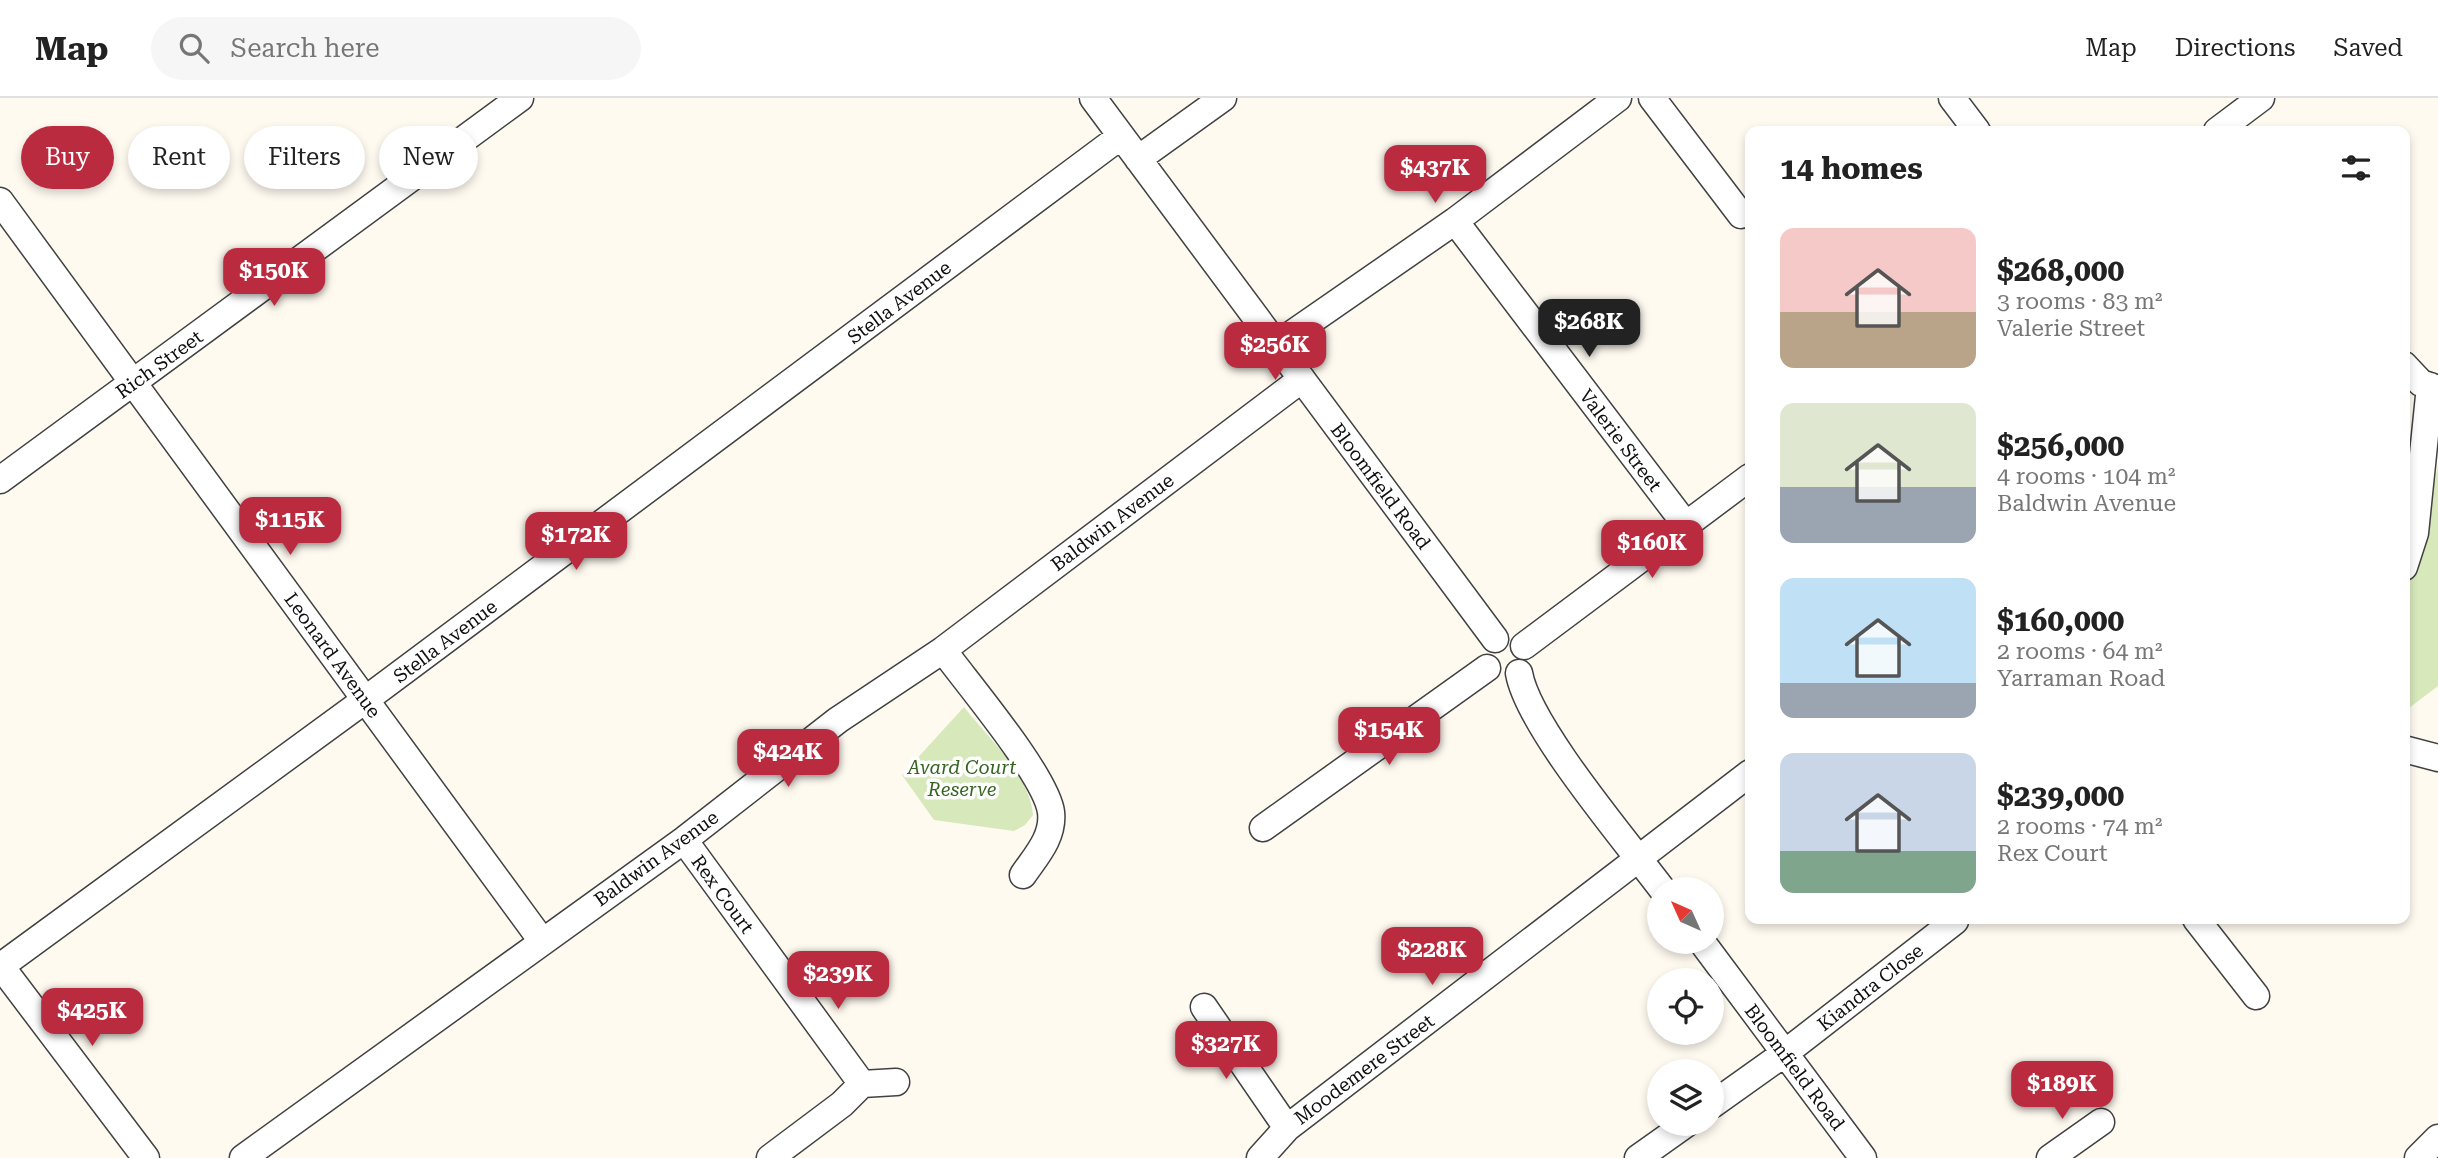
<!DOCTYPE html>
<html lang="en">
<head>
<meta charset="utf-8">
<style>
  :root { --surface:#fff; --page:#f6f6f6; --text:#222; --muted:#767676; --line:#e0e0e0; --accent:#ba2b40 }
  body { margin:0; font-family:"Roboto Serif",serif; background:var(--page); color:var(--text); height:100vh; display:flex; flex-direction:column; font-size:26px; white-space:nowrap }
  * { box-sizing:border-box; margin:0 }
  p { font-size:23px; color:var(--muted) }
  .icon { flex:none; width:38px; height:38px; fill:none; stroke:currentColor; stroke-width:2; stroke-linecap:round; stroke-linejoin:round }
  .map { position:relative; flex:1; overflow:hidden }
  .details { position:absolute; left:1745px; top:28px; width:665px; height:798px; display:flex; flex-direction:column; background:var(--surface); border-radius:14px; box-shadow:0 4px 10px #0003 }
  .details>* { flex:none }
  .guide { position:absolute; left:21px; top:28px; width:665px; height:63px; display:flex; gap:14px }
  .needle { width:46px; rotate:315deg }
  .fabs { position:absolute; left:1647px; top:779px; display:grid; gap:14px }
  .fabs a { display:grid; place-items:center; width:77px; height:77px; border-radius:50%; background:var(--surface); box-shadow:0 4px 10px #0003; font-size:35px }
  .price { position:absolute; translate:-50% -60px; padding:0 16px; border-radius:14px; background:var(--accent); color:#fff; font-size:23px; line-height:46px; filter:drop-shadow(0 2px 4px #0008) }
  .price::after { content:''; position:absolute; left:50%; top:42px; width:21px; height:16px; margin-left:-10px; background:inherit; clip-path:polygon(0 0,100% 0,50% 100%) }
  .price.on { background:#222; color:#fff }
  ul { padding:0; list-style:none }
  li { display:flex; align-items:center; gap:21px; height:175px; padding:0 35px }
  li span { display:grid; place-items:center; flex:none; width:196px; height:140px; border-radius:14px; color:#555 }
  li>.icon { margin-inline-start:auto }
  span .icon { width:84px; height:84px; fill:#fffc; stroke-width:1 }
  li b { font-size:30px }
  h2 { display:flex; justify-content:space-between; align-items:center; height:84px; padding:0 35px; font-size:30px }
  .pill { padding:0 24px; border-radius:32px; background:var(--surface); box-shadow:0 4px 10px #0003; font-size:24px; line-height:63px }
  .pill.on { background:var(--accent); color:#fff }
  header { display:flex; align-items:center; gap:42px; box-sizing:border-box; height:98px; padding:0 35px; background:var(--surface); border-bottom:2px solid var(--line) }
  header strong { font-size:33px }
  nav { display:flex; gap:38px; margin-inline-start:auto; font-size:24px }
  .search { width:490px; height:63px; background:var(--page); display:flex; align-items:center; gap:18px; box-sizing:border-box; padding:0 24px; border-radius:38px; color:var(--muted); font-size:26px }
  .map>svg:first-child { display:block }
  .green { fill:#d7e8bb }
  .lines { fill:none; stroke-linecap:round; stroke-linejoin:round }
  .minor-casing { stroke:#414141; stroke-width:29 }
  .minor { stroke:#fff; stroke-width:26 }
  .labels { text-anchor:middle; stroke-width:7; stroke-linejoin:round; paint-order:stroke }
  .street-label { font-size:19px; fill:#0e0e0e; stroke:#fff }
  .park-label { font-size:19px; font-style:italic; fill:#356420; stroke:#fff }
</style>
</head>
<body>
<header>
<strong>Map</strong>
<div class="search"><svg class="icon" aria-label="search" viewBox="0 0 24 24"><circle cx="10" cy="10" r="6"/><path d="M15 15l6 6"/></svg>Search here</div>
<nav><a>Map</a><a>Directions</a><a>Saved</a></nav>
</header>
<div class="map">
<svg width="2438" height="1060" viewBox="0 0 2438 1060">
  <rect width="100%" height="100%" fill="#fefaf0"/>
  <path class="green" d="M2438,367V588L2405,613V485L2418,474Z
    M964,609C988,640 1030,677 1033,717L1025,727L1014,733L934,722L902,677Z"/>
  <g class="lines">
    <g class="minor-casing">
      <path id="minor" d="M1093,0L1495,541
        M1652,0L1741,117
        M1952,0L1977,33
        M2217,33L2261,0
        M1138,61L1223,0
        M0,103L542,843
        M1455,123L1686,427
        M1276,247L1455,123L1618,0
        M2404,267L2421,285L2438,291
        M0,382L520,0
        M2404,469L2415,435L2430,288
        M1524,548L1750,379
        M943,552C968,586 1046,678 1051,714C1054,739 1036,758 1023,777
        M1519,575C1528,628 1626,743 1662,791
        M2404,651L2438,660
        M1263,730L1487,570
        M684,742L862,986L842,1006L770,1060
        M2196,821L2256,898
        M1702,844L1863,1060
        M0,867L146,1060
        M1,868L365,602L1121,38
        M1204,909L1287,1030
        M862,986L896,984
        M1712,1007L1785,955L1955,823
        M243,1060L684,742L838,622L943,552L1302,281
        M1260,1060L1287,1030L1750,675
        M1638,1060L1686,1026
        M2050,1060L2101,1024
        M2418,1060L2438,1040"/>
    </g>
    <use href="#minor" class="minor"/>
  </g>
  <g class="labels">
    <g class="street-label">
      <text transform="translate(899 204) rotate(-37)" y="7">Stella Avenue</text>
      <text transform="translate(159 266) rotate(-36)" y="7">Rich Street</text>
      <text transform="translate(1621 342) rotate(53)" y="7">Valerie Street</text>
      <text transform="translate(1381 388) rotate(53)" y="7">Bloomfield Road</text>
      <text transform="translate(1112 424) rotate(-37)" y="7">Baldwin Avenue</text>
      <text transform="translate(445 543) rotate(-37)" y="7">Stella Avenue</text>
      <text transform="translate(333 557) rotate(54)" y="7">Leonard Avenue</text>
      <text transform="translate(656 760) rotate(-36)" y="7">Baldwin Avenue</text>
      <text transform="translate(723 796) rotate(54)" y="7">Rex Court</text>
      <text transform="translate(1870 889) rotate(-38)" y="7">Kiandra Close</text>
      <text transform="translate(1795 969) rotate(53)" y="7">Bloomfield Road</text>
      <text transform="translate(1364 971) rotate(-37)" y="7">Moodemere Street</text>
    </g>
    <g class="park-label">
      <text x="962" y="676">Avard Court<tspan x="962" dy="22">Reserve</tspan></text>
    </g>
  </g>
</svg>
<div class="fabs">
<a><svg class="needle" viewBox="-14 -14 28 28"><path d="M0-13l5 13h-10z" fill="#e53935"/><path d="M0 13l5-13h-10z" fill="#767676"/></svg></a>
<a><svg class="icon" aria-label="locate" viewBox="0 0 24 24"><circle cx="12" cy="12" r="6"/><path d="M12 2v4M12 18v4M2 12h4M18 12h4"/></svg></a>
<a><svg class="icon" aria-label="layers" viewBox="0 0 24 24"><path d="M12 4l9 5-9 5-9-5zM3 14l9 5 9-5"/></svg></a>
</div>
<b class="price" style="left:1435px;top:107px">$437K</b>
<b class="price" style="left:274px;top:210px">$150K</b>
<b class="price on" style="left:1589px;top:261px">$268K</b>
<b class="price" style="left:1275px;top:284px">$256K</b>
<b class="price" style="left:290px;top:459px">$115K</b>
<b class="price" style="left:576px;top:474px">$172K</b>
<b class="price" style="left:1652px;top:482px">$160K</b>
<b class="price" style="left:1389px;top:669px">$154K</b>
<b class="price" style="left:788px;top:691px">$424K</b>
<b class="price" style="left:1432px;top:889px">$228K</b>
<b class="price" style="left:838px;top:913px">$239K</b>
<b class="price" style="left:92px;top:950px">$425K</b>
<b class="price" style="left:1226px;top:983px">$327K</b>
<b class="price" style="left:2062px;top:1023px">$189K</b>
<div class="guide">
<a class="pill on">Buy</a>
<a class="pill">Rent</a>
<a class="pill">Filters</a>
<a class="pill">New</a>
</div>
<section class="details">
<h2>14 homes<svg class="icon" aria-label="filters" viewBox="0 0 24 24"><path d="M4 7h16M4 17h16"/><circle cx="9" cy="7" r="2"/><circle cx="15" cy="17" r="2"/></svg></h2>
<ul>
<li><span style="background:linear-gradient(#f6c9c9 60%,#b9a48a 0)"><svg class="icon" aria-label="home" viewBox="0 0 24 24"><path d="M3 11l9-7 9 7M6 9v11h12V9"/></svg></span><div><b>$268,000</b><p>3 rooms · 83 m²</p><p>Valerie Street</p></div></li>
<li><span style="background:linear-gradient(#dfe7d0 60%,#9aa5b1 0)"><svg class="icon" aria-label="home" viewBox="0 0 24 24"><path d="M3 11l9-7 9 7M6 9v11h12V9"/></svg></span><div><b>$256,000</b><p>4 rooms · 104 m²</p><p>Baldwin Avenue</p></div></li>
<li><span style="background:linear-gradient(#bfe0f5 75%,#9aa5b1 0)"><svg class="icon" aria-label="home" viewBox="0 0 24 24"><path d="M3 11l9-7 9 7M6 9v11h12V9"/></svg></span><div><b>$160,000</b><p>2 rooms · 64 m²</p><p>Yarraman Road</p></div></li>
<li><span style="background:linear-gradient(#c9d6e8 70%,#7fa58c 0)"><svg class="icon" aria-label="home" viewBox="0 0 24 24"><path d="M3 11l9-7 9 7M6 9v11h12V9"/></svg></span><div><b>$239,000</b><p>2 rooms · 74 m²</p><p>Rex Court</p></div></li>
</ul>
</section>
</div>
</body>
</html>
